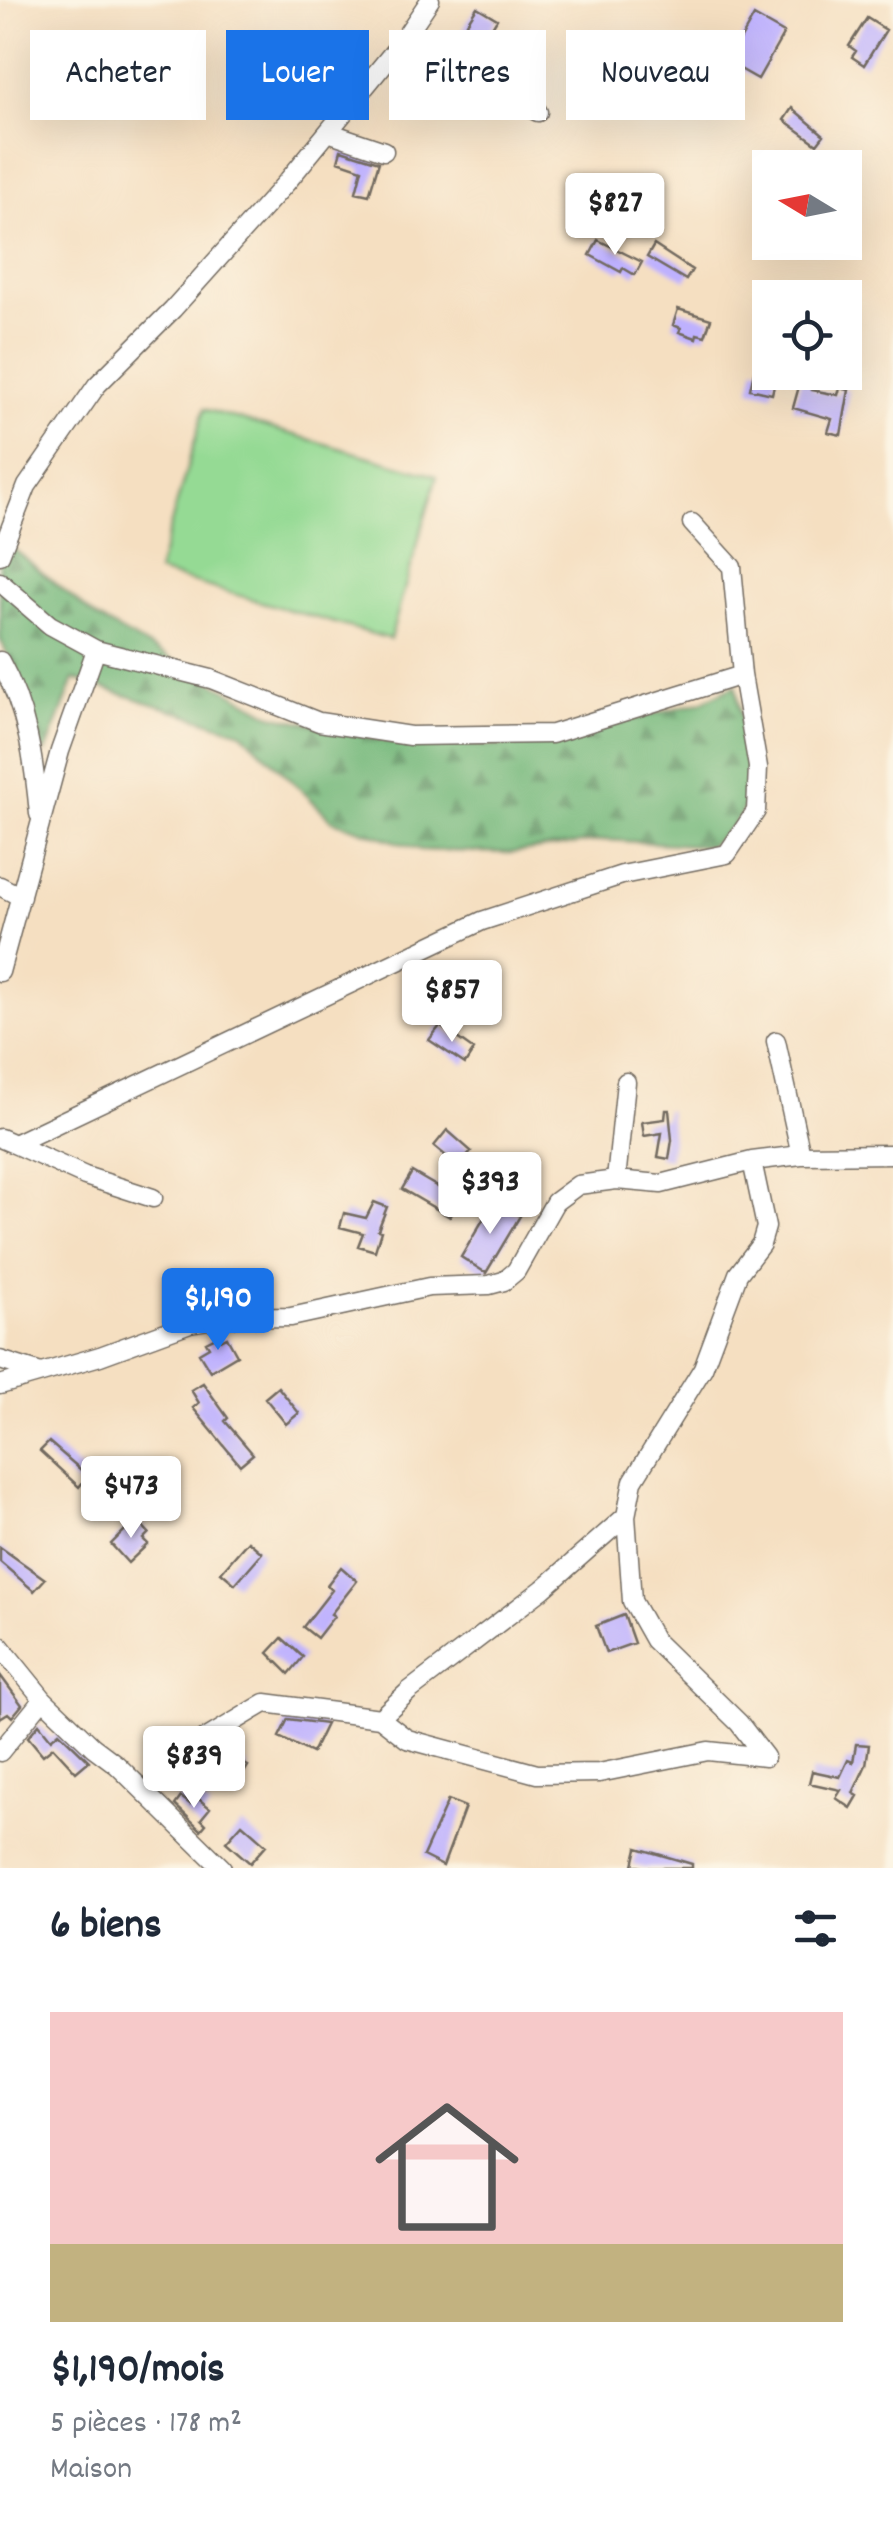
<!DOCTYPE html>
<html lang="fr">
<head>
<meta charset="utf-8">
<style>
  :root { --surface:#fff; --page:#f2f2f3; --text:#1f2937; --muted:#747a83; --accent:#1a73e8 }
  body { margin:0; font-family:Dekko,sans-serif; background:var(--page); color:var(--text); height:100vh; display:flex; flex-direction:column; font-size:38px; white-space:nowrap }
  * { box-sizing:border-box; margin:0 }
  p { font-size:32px; color:var(--muted) }
  .icon { flex:none; width:55px; height:55px; fill:none; stroke:currentColor; stroke-width:2; stroke-linecap:round; stroke-linejoin:round }
  .map { position:relative; height:1868px; overflow:hidden }
  .sheet { display:flex; flex-direction:column; background:var(--surface); flex:1 }
  .sheet>* { flex:none }
  .top-card { position:absolute; left:30px; top:30px; width:835px; height:90px; display:flex; gap:20px }
  .needle { width:65px; rotate:280deg }
  .buttons { position:absolute; left:752px; top:150px; display:grid; gap:20px }
  .buttons a { display:grid; place-items:center; width:110px; height:110px; border-radius:0px; background:var(--surface); box-shadow:0 10px 40px #0002; font-size:50px }
  .price { position:absolute; translate:-50% -85px; padding:0 22px; border-radius:10px; background:#fff; color:#222; font-size:32px; line-height:65px; filter:drop-shadow(0 2px 5px #0008) }
  .price::after { content:''; position:absolute; left:50%; top:60px; width:30px; height:22px; margin-left:-15px; background:inherit; clip-path:polygon(0 0,100% 0,50% 100%) }
  .price.on { background:var(--accent); color:#fff }
  ul { padding:0; list-style:none }
  li { display:grid; align-content:center; gap:20px; height:530px; padding:0 50px }
  li span { display:grid; place-items:center; height:310px; border-radius:0px; color:#555 }
  li>.icon { margin-inline-start:auto }
  span .icon { width:180px; height:180px; fill:#fffc; stroke-width:1 }
  li b { font-size:42px }
  h2 { display:flex; justify-content:space-between; align-items:center; height:120px; padding:0 50px; font-size:42px }
  .pill { padding:0 35px; border-radius:0px; background:var(--surface); box-shadow:0 10px 40px #0002; font-size:35px; line-height:90px }
  .pill.on { background:var(--accent); color:#fff }
  .map>svg:first-child { display:block }
  .green { fill:#95da94; stroke:#608260; stroke-width:2.5 }
  .forest { fill:url(#forest-firs); stroke:#527254; stroke-width:2.5 }
  .building { fill:#beb1fe }
  .lines { fill:none; stroke-linecap:round; stroke-linejoin:round }
  .minor-casing { stroke:#726a60; stroke-width:21 }
  .minor { stroke:#fff; stroke-width:18 }
</style>
</head>
<body>
<div class="map">
<svg width="893" height="1868" viewBox="0 0 893 1868">
  <defs>
    <pattern id="forest-firs" width="22" height="20" patternUnits="userSpaceOnUse" patternTransform="scale(2.5)"><rect width="22" height="20" fill="#78ba7e"/><path d="M5 1l3.5 6h-7zM16 11l3.5 6h-7z" fill="#639767"/></pattern>
  </defs>
  <rect width="100%" height="100%" fill="#fcf5e5"/>
  <filter id="ink" filterUnits="userSpaceOnUse"><feTurbulence type="fractalNoise" baseFrequency=".01" numOctaves="2"/><feDisplacementMap in="SourceGraphic" scale="20" xChannelSelector="R" yChannelSelector="G"/><feConvolveMatrix kernelMatrix="1 2 1 2 8 2 1 2 1" color-interpolation-filters="sRGB"/></filter>
  <filter id="wash" filterUnits="userSpaceOnUse"><feTurbulence type="fractalNoise" baseFrequency=".0048" numOctaves="4" result="noise"/><feDisplacementMap in="SourceGraphic" scale="40" xChannelSelector="R" yChannelSelector="G"/><feGaussianBlur stdDeviation="2.25" result="paint"/><feColorMatrix in="noise" values="0 0 0 0 0 0 0 0 0 0 0 0 0 0 0 0 0 1.4 0 .05"/><feComposite in="paint" operator="in"/></filter>
  <g filter="url(#wash)">
    <rect width="100%" height="100%" fill="#f5dfc1"/>
    <path class="green" d="M204,409L437,476L390,639L157,572Z"/>
    <path class="forest" d="M0,538L97,618L272,715L396,743L502,746L589,730L701,702L736,685C740,717 754,774 745,804C739,823 723,835 709,846L606,840L510,853L421,850L333,821L242,732L74,679L46,752L36,743L25,692L0,639Z"/>
    <g id="blocks">
      <path class="building" d="M477,7L497,19L491,29L513,41L506,54L535,70L525,88L476,63L487,43L463,29Z
        M754,16L784,33L758,79L728,62Z
        M867,18L886,30L864,65L852,57L856,51L849,46Z
        M414,63L425,69L420,78L450,97L440,112L400,84Z
        M792,108L824,135L817,144L784,120Z
        M341,150L379,162L369,195L356,192L362,169L338,161Z
        M598,240L642,262L635,275L623,268L621,272L590,255Z
        M654,245L692,270L686,280L647,257Z
        M678,309L711,319L705,336L697,334L696,338L679,332L681,328L673,325Z
        M755,367L777,372L772,394L750,389Z
        M803,372H817L812,390L838,395L840,388L849,390L841,435L828,432L832,419L793,408Z
        M440,1026L474,1050L465,1064L429,1040Z
        M666,1110H669L672,1140L669,1159L658,1157L662,1133L644,1136L642,1122L665,1119Z
        M447,1130L471,1151L458,1166L434,1146Z
        M473,1171L496,1188L486,1202L463,1185Z
        M412,1172L460,1200L450,1217L402,1189Z
        M494,1201L520,1216L486,1273L461,1257Z
        M374,1202L387,1207L378,1230L381,1231L375,1251L358,1246L363,1233L340,1227L344,1213L366,1218Z
        M218,1336L221,1340L227,1337L237,1355L210,1371L199,1353L209,1347L206,1342Z
        M203,1383L228,1418L225,1421L253,1454L240,1465L193,1408L199,1403L191,1390Z
        M278,1387L299,1413L286,1424L265,1398Z
        M49,1442L88,1476L79,1487L40,1451Z
        M136,1519L149,1533L143,1539L148,1544L128,1563L111,1544Z
        M248,1541L262,1553L235,1584L221,1572Z
        M0,1547L45,1579L34,1591L0,1562Z
        M341,1567L357,1581L331,1614L334,1616L317,1638L303,1627L332,1590L327,1585Z
        M624,1615L634,1643L606,1653L596,1626Z
        M282,1638L303,1657L289,1674L268,1653Z
        M0,1675L22,1705L12,1717L8,1713L0,1718Z
        M288,1719L326,1724L312,1753L279,1737Z
        M39,1724L51,1739L59,1732L89,1761L76,1772L53,1747L43,1755L28,1737Z
        M856,1744L869,1745L866,1765L853,1793L858,1796L851,1808L836,1798L841,1790L809,1783L812,1771L840,1777L848,1760L853,1762Z
        M217,1749L248,1766L242,1776L238,1774L235,1780L218,1771L222,1764L212,1758Z
        M181,1797L190,1804L196,1797L210,1808L201,1819L206,1824L201,1830L175,1805Z
        M448,1800L465,1807L443,1866L423,1856Z
        M242,1824L266,1845L250,1863L226,1842Z
        M637,1848L692,1864V1868H645L633,1865Z"/>
    </g>
  </g>
  <g filter="url(#ink)">
    <use href="#blocks" fill-opacity="0" stroke="#726a60" stroke-width="2.5"/>
    <g class="lines">
      <g class="minor-casing">
        <path id="minor" d="M401,43L538,112
          M328,132L384,151
          M0,555L27,486L97,385L173,309L286,183L401,43L430,0
          M0,582L50,625L96,650L211,679L319,722L410,736L552,734L742,675
          M0,661C27,709 34,760 39,814
          M0,886L21,897
          M0,972L60,751L96,650
          M776,1041L801,1155
          M0,1138L14,1144L482,921L622,875L727,854L756,811L758,767L742,675L732,567L692,523
          M14,1144L85,1176L153,1198
          M616,1180L626,1082
          M0,1360L38,1372
          M0,1385L100,1356L190,1323L221,1318L291,1317L429,1287L489,1285L504,1281L516,1271L555,1202L578,1185L616,1180L661,1184L752,1161L801,1155L893,1154
          M626,1516L632,1601L654,1640L739,1723L765,1757
          M0,1646L43,1699L93,1747L117,1765L222,1868
          M380,1718L407,1739L537,1774L599,1773L708,1751L765,1757
          M0,1752L43,1699
          M182,1753L265,1703L380,1718L409,1691L543,1589L626,1516L633,1481L703,1368L738,1274L761,1244L766,1227L752,1161"/>
      </g>
      <use href="#minor" class="minor"/>
    </g>
  </g>
</svg>
<div class="buttons">
<a><svg class="needle" viewBox="-14 -14 28 28"><path d="M0-13l5 13h-10z" fill="#e53935"/><path d="M0 13l5-13h-10z" fill="#747a83"/></svg></a>
<a><svg class="icon" aria-label="locate" viewBox="0 0 24 24"><circle cx="12" cy="12" r="6"/><path d="M12 2v4M12 18v4M2 12h4M18 12h4"/></svg></a>
</div>
<b class="price" style="left:615px;top:258px">$827</b>
<b class="price" style="left:452px;top:1045px">$857</b>
<b class="price" style="left:490px;top:1237px">$393</b>
<b class="price on" style="left:218px;top:1353px">$1,190</b>
<b class="price" style="left:131px;top:1541px">$473</b>
<b class="price" style="left:194px;top:1811px">$839</b>
<div class="top-card">
<a class="pill">Acheter</a>
<a class="pill on">Louer</a>
<a class="pill">Filtres</a>
<a class="pill">Nouveau</a>
</div>
</div>
<section class="sheet">
<h2>6 biens<svg class="icon" aria-label="filters" viewBox="0 0 24 24"><path d="M4 7h16M4 17h16"/><circle cx="9" cy="7" r="2"/><circle cx="15" cy="17" r="2"/></svg></h2>
<ul>
<li><span style="background:linear-gradient(#f6c9c9 75%,#c2b280 0)"><svg class="icon" aria-label="home" viewBox="0 0 24 24"><path d="M3 11l9-7 9 7M6 9v11h12V9"/></svg></span><div><b>$1,190/mois</b><p>5 pièces · 178 m²</p><p>Maison</p></div></li>
</ul>
</section>
</body>
</html>
